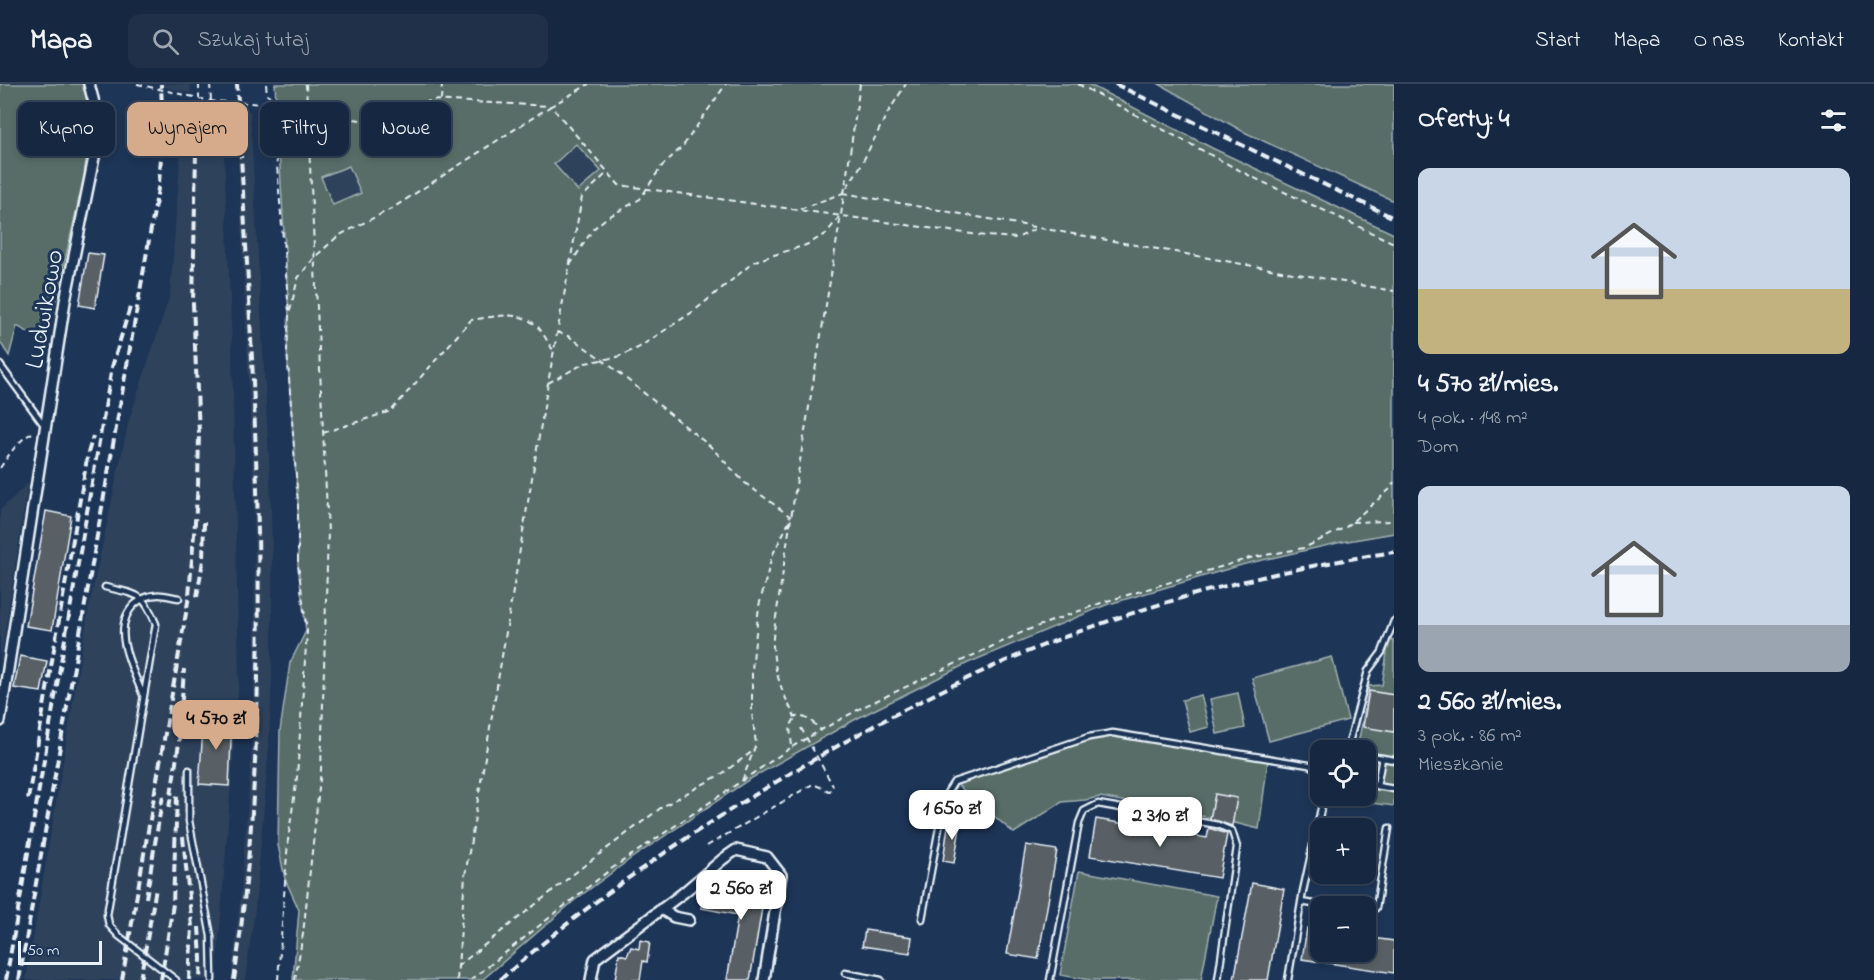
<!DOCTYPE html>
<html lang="pl">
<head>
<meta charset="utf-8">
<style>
  :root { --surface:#162841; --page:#1f3048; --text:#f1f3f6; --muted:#9ea6b1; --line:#35445a; --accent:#d6ab8b }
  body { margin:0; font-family:"Indie Flower",sans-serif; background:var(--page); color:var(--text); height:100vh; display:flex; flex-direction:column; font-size:22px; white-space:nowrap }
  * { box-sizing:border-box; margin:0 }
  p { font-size:20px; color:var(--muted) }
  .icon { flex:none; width:33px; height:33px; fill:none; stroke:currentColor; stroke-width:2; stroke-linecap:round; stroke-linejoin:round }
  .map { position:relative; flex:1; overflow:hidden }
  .sheet { display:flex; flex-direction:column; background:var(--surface); width:480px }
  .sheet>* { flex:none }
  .top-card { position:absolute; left:18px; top:18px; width:570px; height:54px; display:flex; gap:12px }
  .controls { position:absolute; left:1310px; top:656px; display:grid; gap:12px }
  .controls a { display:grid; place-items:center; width:66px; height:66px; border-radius:12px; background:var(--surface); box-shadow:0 3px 9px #0003,0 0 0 2px var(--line); font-size:30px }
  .scale { position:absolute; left:18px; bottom:15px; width:84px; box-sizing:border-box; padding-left:6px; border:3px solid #e8f1f8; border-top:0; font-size:16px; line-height:21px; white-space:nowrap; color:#e8f1f8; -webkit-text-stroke:4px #1d3557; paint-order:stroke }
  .price { position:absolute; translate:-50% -51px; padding:0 14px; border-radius:12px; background:#fff; color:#222; font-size:20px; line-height:39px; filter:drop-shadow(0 2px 3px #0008) }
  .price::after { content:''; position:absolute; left:50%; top:36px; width:18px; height:14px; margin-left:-9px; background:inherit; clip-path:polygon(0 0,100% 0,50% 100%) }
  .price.on { background:var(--accent); color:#111 }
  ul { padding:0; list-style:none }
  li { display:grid; align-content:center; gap:12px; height:318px; padding:0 24px }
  li span { display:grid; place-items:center; height:186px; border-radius:12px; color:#555 }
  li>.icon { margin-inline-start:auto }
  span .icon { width:108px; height:108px; fill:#fffc; stroke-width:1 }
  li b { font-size:26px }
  h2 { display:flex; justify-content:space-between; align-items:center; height:72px; padding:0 24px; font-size:26px }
  .tag { padding:0 21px; border-radius:12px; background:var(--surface); box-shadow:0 3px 9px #0003,0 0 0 2px var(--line); font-size:21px; line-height:54px }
  .tag.on { background:var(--accent); color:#111 }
  header { display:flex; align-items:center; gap:36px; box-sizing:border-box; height:84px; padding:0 30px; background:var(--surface); border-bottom:2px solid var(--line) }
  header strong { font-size:28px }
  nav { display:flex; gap:33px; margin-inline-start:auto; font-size:21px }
  .search { width:420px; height:54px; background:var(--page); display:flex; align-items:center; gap:15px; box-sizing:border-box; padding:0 21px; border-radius:12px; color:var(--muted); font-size:22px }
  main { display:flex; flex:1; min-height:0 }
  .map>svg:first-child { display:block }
  .built { fill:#2f425b }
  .green { fill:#596d68; stroke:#a0afb0; stroke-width:1.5; fill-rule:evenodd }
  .building { fill:#596065; stroke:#e8f1f8; stroke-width:1.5 }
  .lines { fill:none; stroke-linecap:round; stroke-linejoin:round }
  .service-casing { stroke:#e8f1f8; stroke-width:9 }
  .minor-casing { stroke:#e8f1f8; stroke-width:14 }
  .path { stroke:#e8f1f8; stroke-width:2; stroke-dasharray:6 4.5; stroke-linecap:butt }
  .service { stroke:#1d3557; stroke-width:4.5 }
  .minor { stroke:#1d3557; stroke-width:9 }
  .rail { stroke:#e8f1f8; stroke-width:4; stroke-dasharray:9 4.5; stroke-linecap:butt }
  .path-bridge { stroke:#e8f1f8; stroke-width:2; stroke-dasharray:6 4.5; stroke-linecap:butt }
  .labels { text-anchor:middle; stroke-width:6; stroke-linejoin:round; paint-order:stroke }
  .street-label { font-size:27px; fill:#e8f1f8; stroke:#1d3557 }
</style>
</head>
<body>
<header>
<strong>Mapa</strong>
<div class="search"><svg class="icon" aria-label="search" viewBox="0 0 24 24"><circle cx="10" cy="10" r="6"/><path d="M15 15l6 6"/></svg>Szukaj tutaj</div>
<nav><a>Start</a><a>Mapa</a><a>O nas</a><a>Kontakt</a></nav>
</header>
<main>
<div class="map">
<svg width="1394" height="896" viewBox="0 0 1394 896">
  <rect width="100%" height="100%" fill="#1d3557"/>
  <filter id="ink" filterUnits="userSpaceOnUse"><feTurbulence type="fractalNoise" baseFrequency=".0167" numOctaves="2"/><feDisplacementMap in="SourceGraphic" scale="12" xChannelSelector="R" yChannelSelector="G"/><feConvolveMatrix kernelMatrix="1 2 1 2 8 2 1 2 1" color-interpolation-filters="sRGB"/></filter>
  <g filter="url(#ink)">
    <path class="built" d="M156,0H190V9L164,3Z
      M250,27L270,393L272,466V594L268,676L255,825L245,896H231L241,807L252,663L255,574L254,413L236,28Z
      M183,38L223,42L232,265L239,595L216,896H26L89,523L129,336L170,211Z
      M577,59L601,87L578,107L554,79Z
      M349,81L361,109L333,121L321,93Z
      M28,399L0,581V426Z"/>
    <path class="green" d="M0,0H82L91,27L84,94L46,258L17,242L9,272L0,258Z
      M275,0H1088L1212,64L1394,150V449L1342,458L1245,480L1106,521L968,579L856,635L750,695L629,776L575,816L482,896H293L299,826L285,795L278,761L280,647L290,579L306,547L298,481V420L287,266L289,231ZM576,60L601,87L578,107L554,80ZM349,82L361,109L333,121L321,93Z
      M1159,0H1394V117L1244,48Z
      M1389,556L1394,557V722L1364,718L1372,665L1358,660L1369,602L1382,601Z
      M1332,573L1348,636L1269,657L1252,594Z
      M1238,609L1245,644L1217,650L1210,615Z
      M1201,611L1209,643L1190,648L1182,616Z
      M1113,649L1268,676L1259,745L1223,736L1100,713L1085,716L1062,718L1014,749L954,698L1089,653Z
      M1079,787L1217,812L1201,896H1090L1060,891Z"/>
    <path class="building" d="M88,169L104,171L95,224L79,221Z
      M46,427L71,432L52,546L26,542Z
      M20,572L47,577L41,608L14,604Z
      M1369,607L1394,611V648L1363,643Z
      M204,632L232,634L229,702L199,700Z
      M1215,710L1237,714L1232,742L1210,735Z
      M949,735L961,738L954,779L943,777Z
      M1096,735L1207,754L1209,744L1227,750L1219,794L1090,772Z
      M1026,761L1057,766L1038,875L1007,870Z
      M747,790L767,794L750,896H727L738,831L701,824L703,812L712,814L714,804L725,806L726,799L745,802Z
      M1252,799L1284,805L1268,896H1234Z
      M1307,844L1320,846V867H1365V853L1394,857V889L1302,875Z
      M865,846L912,853L910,869L862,862Z
      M640,856L650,858L647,878L643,877L640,896H615L619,870L627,872L631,863L639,865Z"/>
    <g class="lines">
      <g class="service-casing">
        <path id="service" d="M0,281L44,341
          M105,503C137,511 143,507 156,540L107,831L109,841L119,852L176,896
          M143,611C133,585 109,544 135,520C141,515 147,511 156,511C163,510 171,513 179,514
          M1347,666L1368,587L1382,568L1394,537
          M1365,671L1394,676
          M1382,674L1377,702L1394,705
          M189,686V737L211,852L212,896
          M1365,699L1377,702
          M1301,818L1325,822
          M1365,828L1376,824L1389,744
          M922,835L945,712L954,698L1089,653L1113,649L1309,681L1320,687
          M845,889L881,896
          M1050,896L1079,739L1084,727L1098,720L1218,741L1232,747L1237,763L1218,896
          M1288,896L1303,807L1324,711"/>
      </g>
      <g class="minor-casing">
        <path id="minor" d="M0,637L65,217L99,49L97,30L89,0
          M661,825L674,833L689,836
          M591,896L595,875L683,809L723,775L736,766L767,773L781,791L764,896"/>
      </g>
      <path class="path" d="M137,0L211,17L267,20L372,38L432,16L551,22L589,0
        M199,0V14
        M210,0L211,17
        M266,0L267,11L279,18V22
        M860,0L841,131L796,401L773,553C772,583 781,607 795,633C807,631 813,639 821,646L863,623L1025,547L1101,519L1250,474L1304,464L1346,443L1389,406L1394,398
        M1078,0L1252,93L1394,159
        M441,16L442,0
        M272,21L289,228
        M843,109L1394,207
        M800,125L843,109L860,83L887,30L906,0
        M570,181L593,145L605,135L640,115L661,83L683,62L726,0
        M557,248L570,253L603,276L711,363L745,399L791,433
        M548,299L585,279L617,273L638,264L694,227L755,177L806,161L826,150L839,133
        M323,349L391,327L471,236C493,233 518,225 537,242C543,248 548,259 553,266
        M0,384C9,371 19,354 35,348
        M1352,438L1394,437
        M792,663L821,646
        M742,697L756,660L752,629V585L759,522L772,472L790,436
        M707,762L813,700L829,707L832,706L833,702
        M458,882L585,781L662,723L723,689L753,667
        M278,896L288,756L297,693L307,547L298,481V420L287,266L289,231L298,194L315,173L338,152L391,125L551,22L619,101L986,152L1017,154L1037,144
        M295,896L303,850L321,686L328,448L306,0
        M457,896L465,792L548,299L582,113L607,89
        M471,896L611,785L792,663L790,643L795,634"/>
      <use href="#service" class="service"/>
      <use href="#minor" class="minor"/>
      <path class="rail" d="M1115,0L1394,134
        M197,513L203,476L204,438
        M28,715L88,369L93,352
        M169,724L179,659L184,585
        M183,753L192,843L189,896
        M146,814L163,711
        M199,843L201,875L200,896
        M6,896L112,283L131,220
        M19,896L159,99L163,48L161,0
        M122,896L189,512L198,401L199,349L193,220L196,68
        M140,896L156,804
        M161,896L173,820L177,711
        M234,896C278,597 253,300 237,0
        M500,896C582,823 672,761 766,704C852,652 941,603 1034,565C1150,518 1271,486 1394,468"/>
      <path class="path-bridge" d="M801,644L833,702"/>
    </g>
  </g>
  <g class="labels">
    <g class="street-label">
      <text transform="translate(43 225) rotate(-80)" y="9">Ludwikowo</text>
    </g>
  </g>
</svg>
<div class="controls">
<a><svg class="icon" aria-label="locate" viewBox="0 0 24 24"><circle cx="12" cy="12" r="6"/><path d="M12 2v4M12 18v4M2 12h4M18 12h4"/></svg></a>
<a>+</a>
<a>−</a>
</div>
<div class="scale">50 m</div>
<b class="price on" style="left:216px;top:667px">4 570 zł</b>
<b class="price" style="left:952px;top:757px">1 650 zł</b>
<b class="price" style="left:1160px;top:764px">2 310 zł</b>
<b class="price" style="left:741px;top:837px">2 560 zł</b>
<div class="top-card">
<a class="tag">Kupno</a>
<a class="tag on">Wynajem</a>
<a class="tag">Filtry</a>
<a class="tag">Nowe</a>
</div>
</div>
<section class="sheet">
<h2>Oferty: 4<svg class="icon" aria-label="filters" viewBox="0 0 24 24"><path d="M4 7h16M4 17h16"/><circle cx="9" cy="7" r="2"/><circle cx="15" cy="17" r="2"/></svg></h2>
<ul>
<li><span style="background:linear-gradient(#c9d6e8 65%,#c2b280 0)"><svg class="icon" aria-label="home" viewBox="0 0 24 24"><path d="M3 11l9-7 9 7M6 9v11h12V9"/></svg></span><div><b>4 570 zł/mies.</b><p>4 pok. · 148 m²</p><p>Dom</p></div></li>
<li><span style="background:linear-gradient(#c9d6e8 75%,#9aa5b1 0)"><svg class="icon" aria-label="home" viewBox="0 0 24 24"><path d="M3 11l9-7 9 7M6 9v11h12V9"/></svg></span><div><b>2 560 zł/mies.</b><p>3 pok. · 86 m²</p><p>Mieszkanie</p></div></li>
</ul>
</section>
</main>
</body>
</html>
